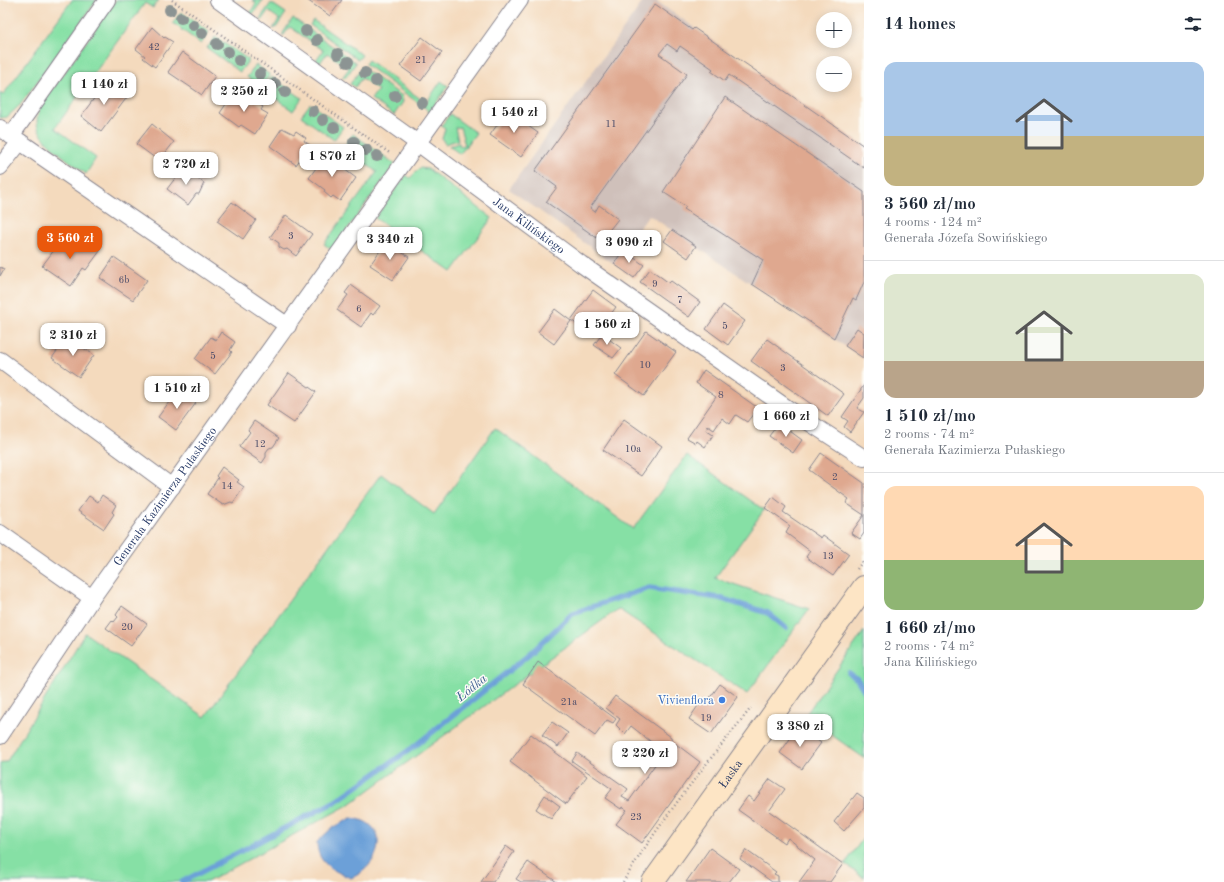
<!DOCTYPE html>
<html lang="en">
<head>
<meta charset="utf-8">
<style>
  :root { --surface:#fff; --page:#f6f6f7; --text:#1f2937; --muted:#747a83; --line:#e0e1e3; --accent:#ea580c }
  body { margin:0; font-family:"Old Standard TT",serif; background:var(--page); color:var(--text); height:100vh; display:flex; flex-direction:column; font-size:15px; white-space:nowrap }
  * { box-sizing:border-box; margin:0 }
  p { font-size:13px; color:var(--muted) }
  .icon { flex:none; width:22px; height:22px; fill:none; stroke:currentColor; stroke-width:2; stroke-linecap:round; stroke-linejoin:round }
  .map { position:relative; flex:1; overflow:hidden }
  .drawer { display:flex; flex-direction:column; background:var(--surface); width:360px }
  .drawer>* { flex:none }
  .tools { position:absolute; left:816px; top:12px; display:grid; gap:8px }
  .tools a { display:grid; place-items:center; width:36px; height:36px; border-radius:50%; background:var(--surface); box-shadow:0 2px 10px #0003; font-size:20px }
  .price { position:absolute; translate:-50% -34px; padding:0 9px; border-radius:8px; background:#fff; color:#222; font-size:13px; line-height:26px; filter:drop-shadow(0 1px 2px #0008) }
  .price::after { content:''; position:absolute; left:50%; top:24px; width:12px; height:9px; margin-left:-6px; background:inherit; clip-path:polygon(0 0,100% 0,50% 100%) }
  .price.current { background:var(--accent); color:#fff }
  ul { padding:0; list-style:none }
  li { display:grid; align-content:center; gap:8px; height:212px; padding:0 20px }
  li+li { border-top:1px solid var(--line) }
  li span { display:grid; place-items:center; height:124px; border-radius:12px; color:#555 }
  li>.icon { margin-inline-start:auto }
  span .icon { width:72px; height:72px; fill:#fffc; stroke-width:1 }
  li b { font-size:17px }
  h2 { display:flex; justify-content:space-between; align-items:center; height:48px; padding:0 20px; font-size:17px }
  main { display:flex; flex:1; min-height:0 }
  .map>svg:first-child { display:block }
  .industrial { fill:#cfc0ba }
  .green { fill:#86e0a5; stroke:#508882 }
  .water { fill:#6ca0d8; stroke:#44689b }
  .lines { fill:none; stroke-linecap:round; stroke-linejoin:round }
  .stream { stroke:#6ca0d8; stroke-width:5.5 }
  .building { fill:#dfa88f }
  .street-casing { stroke:#88848e; stroke-width:18 }
  .secondary-casing { stroke:#88848e; stroke-width:24 }
  .path { stroke:#88848e; stroke-width:2.5; stroke-dasharray:1 3; stroke-linecap:butt }
  .street { stroke:#fff; stroke-width:16 }
  .secondary { stroke:#fde5c5; stroke-width:22 }
  .tree { fill:#8c9493 }
  .shop-dot { fill:#3f7fe0; stroke:#fdfcf7; stroke-width:1.5 }
  .labels { text-anchor:middle; stroke-width:3; stroke-linejoin:round; paint-order:stroke }
  .number-label { font-size:10px; fill:#4c4d6a }
  .street-label { font-size:12px; fill:#1b2f5e; stroke:#fdfcf7 }
  .shop-label { font-size:12px; fill:#366cbe; stroke:#fdfcf7; text-anchor:end }
  .water-label { font-size:13px; font-style:italic; fill:#3b5c8f; stroke:#fdfcf7 }
</style>
</head>
<body>
<main>
<div class="map">
<svg width="864" height="882" viewBox="0 0 864 882">
  <rect width="100%" height="100%" fill="#fdfcf7"/>
  <filter id="ink" filterUnits="userSpaceOnUse"><feTurbulence type="fractalNoise" baseFrequency=".025" numOctaves="2"/><feDisplacementMap in="SourceGraphic" scale="8" xChannelSelector="R" yChannelSelector="G"/><feConvolveMatrix kernelMatrix="1 2 1 2 8 2 1 2 1" color-interpolation-filters="sRGB"/></filter>
  <filter id="wash" filterUnits="userSpaceOnUse"><feTurbulence type="fractalNoise" baseFrequency=".012" numOctaves="4" result="noise"/><feDisplacementMap in="SourceGraphic" scale="16" xChannelSelector="R" yChannelSelector="G"/><feGaussianBlur stdDeviation="0.9" result="paint"/><feColorMatrix in="noise" values="0 0 0 0 0 0 0 0 0 0 0 0 0 0 0 0 0 1.4 0 .05"/><feComposite in="paint" operator="in"/></filter>
  <g filter="url(#wash)">
    <rect width="100%" height="100%" fill="#f4dabd"/>
    <path class="industrial" d="M644,0H655L864,146V359L649,215L614,264L509,189Z"/>
    <path class="green" d="M72,0H97L20,105L7,117L0,118V93L3,95Z
      M116,0H159L153,8L145,3L55,128L96,158L86,174C72,162 37,141 37,122C37,116 39,110 42,104Z
      M252,0H263L252,15L250,13L256,3Z
      M271,3L286,13L276,28L273,29L279,19L268,11L261,21V17Z
      M181,12L209,32L201,44L173,23Z
      M293,18L356,63L346,77L342,78L349,68L327,53L320,63L316,60L323,50L290,27L283,36V33Z
      M313,20L362,55L358,60L310,25Z
      M215,37L249,60L240,72L207,48Z
      M368,60L426,103L441,81L448,86L429,113L428,110L365,64Z
      M256,65L270,75L261,87L247,77Z
      M362,68L402,96L403,102L394,115L371,99L378,90L362,78L355,87L350,84Z
      M272,77L302,98L293,111L263,89Z
      M310,104L343,127L334,140L301,116Z
      M450,114L476,133L460,154L449,146L459,143L460,146L465,145L460,127L455,128L458,140L445,144L442,139L445,129L441,126Z
      M353,134L395,164L332,250L324,244L377,172L343,147Z
      M420,168L428,169L492,218L452,272L375,218L406,175L410,178Z
      M495,428L633,529L687,455L764,510L715,578L809,609L747,694L618,609L350,804L207,882H0V764L7,761L85,633L205,717L381,474L434,514Z
      M864,631V758L805,716Z
      M864,837V878L845,864Z"/>
    <path class="water" d="M351,818C392,822 382,866 351,878C334,871 317,864 317,842L332,828Z"/>
    <g class="lines">
      <path class="stream" d="M849,673L857,679L864,690
        M182,882L336,801L415,746L531,653L573,613L649,588L719,598L768,613L786,628"/>
    </g>
    <g id="blocks">
      <path class="building" d="M307,0H342L330,16Z
        M655,4L692,30L694,28L864,146V168L729,75L725,81L711,71L713,69L680,46L677,51L667,44L659,54L687,74L590,208L595,212L599,205L618,219L607,233L603,230L597,238L546,202L557,187L535,171Z
        M152,27L164,38L165,37L173,42L155,67L143,58L145,56L136,49Z
        M422,37L442,52L421,81L400,66Z
        M182,52L215,76L202,95L168,72Z
        M107,81L128,96L101,132L81,116Z
        M235,91L253,104L255,101L263,107L261,110L268,114L255,134L241,125L239,127L220,113Z
        M725,97L864,192V282L856,300L853,298L834,338L752,284L763,260L684,209L686,207L663,192Z
        M507,111L538,133L521,157L490,135Z
        M152,124L174,142L159,161L136,144Z
        M282,128L294,134L296,131L306,138L304,141L310,145L296,165L270,146Z
        M325,155L356,178L340,201L333,196L331,198L324,192L325,190L309,178Z
        M183,168L204,183L199,194H196L188,205L167,189Z
        M232,202L256,220L243,239L217,221Z
        M286,215L312,234L296,256L287,249L284,250L279,247V243L270,237Z
        M672,230L696,246L688,258L664,241Z
        M64,237L78,250L85,240L100,251L86,270L83,268L71,286L42,266Z
        M386,242L409,257L393,280L370,265Z
        M623,250L644,265L634,278L614,264Z
        M114,257L147,280L133,300L100,278Z
        M0,267L4,269L0,276Z
        M650,269L669,283L671,281L700,302L689,317L640,282Z
        M351,285L380,306L373,315L371,313L361,327L337,310L348,295L345,293Z
        M593,290L616,307L594,337L571,320Z
        M723,305L745,321L728,345L706,329Z
        M555,309L571,321L554,344L538,332Z
        M857,328L864,333L863,358L845,346Z
        M646,331L676,352L644,396L615,375Z
        M221,332L235,342L230,350L232,352L215,374L195,359L211,337L216,340Z
        M602,334L621,348L613,358L594,345Z
        M67,337L94,355L79,377L52,358Z
        M767,339L844,394L828,416L751,361Z
        M704,370L758,408L747,422L736,415L730,424L722,418L714,430L708,426L706,430L713,435L705,447L697,441L696,443L687,438L716,397L696,383Z
        M289,373L316,392L294,423L267,405Z
        M864,385V398L857,408L864,412L850,432L844,427L848,421L842,417Z
        M178,390L196,403L176,430L158,417Z
        M624,419L662,446L641,476L603,450Z
        M254,421L279,438L273,447L269,448L266,452V457L262,463L239,447L250,432L248,430Z
        M779,423L802,440L793,453L769,436Z
        M821,453L864,483V533L860,539L851,533L864,515L846,503L849,499L809,470Z
        M222,467L239,480L237,482L244,487L233,503L231,502L223,505L207,494L218,478L216,476Z
        M102,495L116,505L112,512L114,514L104,529L78,511L89,496L98,502Z
        M773,497L786,507L783,512L821,538L823,535L849,554L833,576L806,557L810,551L786,533L790,526L765,508Z
        M122,606L147,624L131,646L106,628L112,620L114,622L118,617L116,615Z
        M538,662L616,719L613,723L607,720L595,736L523,684Z
        M720,684L738,697L711,734L689,719L702,700L706,703Z
        M615,696L671,737L672,741L700,762L642,843L616,824L627,810L622,807L621,809L605,798L612,789L572,761L577,753L628,789L622,797L629,801L664,752L631,726L625,734L616,725L620,719L606,708Z
        M552,722L568,733L558,747L542,735Z
        M799,726L821,743L802,769L780,753Z
        M531,734L587,776L566,804L510,762Z
        M770,779L785,789L769,811L843,864L830,882H799L815,860L788,838L785,843L738,810L748,796L754,801Z
        M857,793L864,798V808L844,831L834,822Z
        M545,795L560,806L551,819L536,809Z
        M506,846L514,852L493,882H481Z
        M710,848L739,869L729,882H686Z
        M746,850L776,872L774,874L778,876V882H772L740,859Z
        M528,862L557,882H521L516,879Z"/>
    </g>
  </g>
  <g filter="url(#ink)">
    <use href="#blocks" fill-opacity="0" stroke="#88848e" stroke-width="1"/>
    <g class="lines">
      <g class="street-casing">
        <g id="street">
          <path id="s1" d="M218,0L419,144L581,264L787,408L864,458"/>
          <path d="M0,128L288,326"/>
          <path d="M11,136L107,0"/>
          <path d="M0,167L20,142"/>
          <path d="M0,360L172,487"/>
          <path d="M0,533L92,598"/>
          <path id="s2" d="M0,736L92,598L520,0"/>
        </g>
      </g>
      <g class="secondary-casing">
        <g id="secondary">
          <path id="s3" d="M653,882L864,587"/>
        </g>
      </g>
      <path class="path" d="M172,0L391,154
        M857,569L864,560
        M623,882C660,821 706,764 751,708"/>
      <use href="#street" class="street"/>
      <use href="#secondary" class="secondary"/>
    </g>
    <g class="tree">
      <circle cx="170" cy="10" r="6"/>
      <circle cx="181" cy="18" r="6"/>
      <circle cx="193" cy="25" r="6"/>
      <circle cx="306" cy="31" r="6"/>
      <circle cx="202" cy="33" r="6"/>
      <circle cx="317" cy="40" r="6"/>
      <circle cx="217" cy="44" r="6"/>
      <circle cx="228" cy="52" r="6"/>
      <circle cx="338" cy="54" r="6"/>
      <circle cx="239" cy="60" r="6"/>
      <circle cx="348" cy="62" r="6"/>
      <circle cx="365" cy="73" r="6"/>
      <circle cx="260" cy="74" r="6"/>
      <circle cx="376" cy="81" r="6"/>
      <circle cx="275" cy="84" r="6"/>
      <circle cx="285" cy="92" r="6"/>
      <circle cx="395" cy="96" r="6"/>
      <circle cx="422" cy="103" r="6"/>
      <circle cx="313" cy="111" r="6"/>
      <circle cx="323" cy="120" r="6"/>
      <circle cx="334" cy="128" r="6"/>
      <circle cx="354" cy="142" r="6"/>
      <circle cx="366" cy="150" r="6"/>
      <circle cx="377" cy="156" r="6"/>
    </g>
  </g>
  <circle class="shop-dot" cx="722" cy="700" r="4"/>
  <g class="labels">
    <g class="number-label">
      <text x="154" y="50">42</text>
      <text x="421" y="63">21</text>
      <text x="611" y="127">11</text>
      <text x="291" y="239">3</text>
      <text x="124" y="283">6b</text>
      <text x="655" y="287">9</text>
      <text x="680" y="303">7</text>
      <text x="359" y="312">6</text>
      <text x="725" y="329">5</text>
      <text x="213" y="359">5</text>
      <text x="645" y="368">10</text>
      <text x="783" y="371">3</text>
      <text x="721" y="398">8</text>
      <text x="260" y="447">12</text>
      <text x="633" y="452">10a</text>
      <text x="835" y="480">2</text>
      <text x="227" y="489">14</text>
      <text x="828" y="559">13</text>
      <text x="127" y="630">20</text>
      <text x="569" y="705">21a</text>
      <text x="706" y="721">19</text>
      <text x="636" y="820">23</text>
    </g>
    <g class="street-label">
      <text dy="4" stroke="none"><textPath href="#s1" startOffset="384">Jana Kilińskiego</textPath></text>
      <text dy="4" stroke="none"><textPath href="#s2" startOffset="291">Generała Kazimierza Pułaskiego</textPath></text>
      <text dy="4" stroke="none"><textPath href="#s3" startOffset="133">Łaska</textPath></text>
    </g>
    <g class="shop-label">
      <text x="714" y="704">Vivienflora</text>
    </g>
    <g class="water-label">
      <text transform="translate(471 687) rotate(-39)" y="5">Łódka</text>
    </g>
  </g>
</svg>
<div class="tools">
<a>+</a>
<a>−</a>
</div>
<b class="price" style="left:104px;top:106px">1 140 zł</b>
<b class="price" style="left:244px;top:113px">2 250 zł</b>
<b class="price" style="left:514px;top:134px">1 540 zł</b>
<b class="price" style="left:332px;top:178px">1 870 zł</b>
<b class="price" style="left:186px;top:186px">2 720 zł</b>
<b class="price current" style="left:70px;top:260px">3 560 zł</b>
<b class="price" style="left:390px;top:261px">3 340 zł</b>
<b class="price" style="left:629px;top:264px">3 090 zł</b>
<b class="price" style="left:607px;top:346px">1 560 zł</b>
<b class="price" style="left:73px;top:357px">2 310 zł</b>
<b class="price" style="left:177px;top:410px">1 510 zł</b>
<b class="price" style="left:786px;top:438px">1 660 zł</b>
<b class="price" style="left:800px;top:748px">3 380 zł</b>
<b class="price" style="left:645px;top:775px">2 220 zł</b>
</div>
<section class="drawer">
<h2>14 homes<svg class="icon" aria-label="filters" viewBox="0 0 24 24"><path d="M4 7h16M4 17h16"/><circle cx="9" cy="7" r="2"/><circle cx="15" cy="17" r="2"/></svg></h2>
<ul>
<li><span style="background:linear-gradient(#a9c7e8 60%,#c2b280 0)"><svg class="icon" aria-label="home" viewBox="0 0 24 24"><path d="M3 11l9-7 9 7M6 9v11h12V9"/></svg></span><div><b>3 560 zł/mo</b><p>4 rooms · 124 m²</p><p>Generała Józefa Sowińskiego</p></div></li>
<li><span style="background:linear-gradient(#dfe7d0 70%,#b9a48a 0)"><svg class="icon" aria-label="home" viewBox="0 0 24 24"><path d="M3 11l9-7 9 7M6 9v11h12V9"/></svg></span><div><b>1 510 zł/mo</b><p>2 rooms · 74 m²</p><p>Generała Kazimierza Pułaskiego</p></div></li>
<li><span style="background:linear-gradient(#ffd9b3 60%,#8fb573 0)"><svg class="icon" aria-label="home" viewBox="0 0 24 24"><path d="M3 11l9-7 9 7M6 9v11h12V9"/></svg></span><div><b>1 660 zł/mo</b><p>2 rooms · 74 m²</p><p>Jana Kilińskiego</p></div></li>
</ul>
</section>
</main>
</body>
</html>
